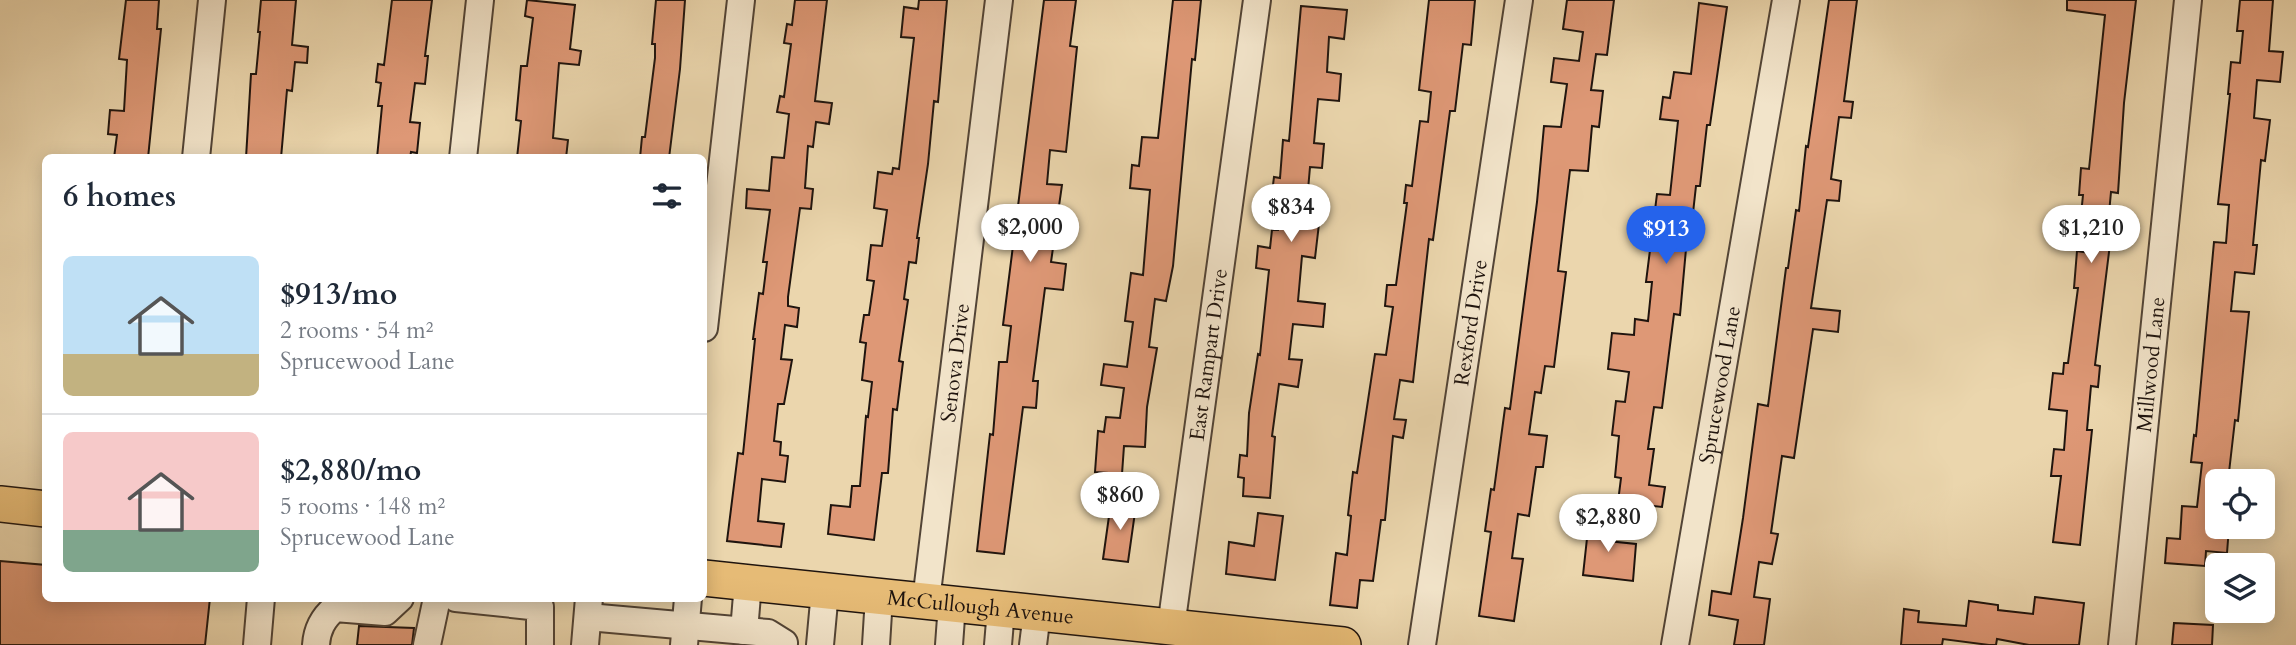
<!DOCTYPE html>
<html lang="en">
<head>
<meta charset="utf-8">
<style>
  :root { --surface:#fff; --page:#f6f6f7; --text:#1f2937; --muted:#747a83; --line:#e0e1e3; --accent:#2563eb }
  body { margin:0; font-family:Cardo,serif; background:var(--page); color:var(--text); height:100vh; display:flex; flex-direction:column; font-size:26px; white-space:nowrap }
  * { box-sizing:border-box; margin:0 }
  p { font-size:23px; color:var(--muted) }
  .icon { flex:none; width:38px; height:38px; fill:none; stroke:currentColor; stroke-width:2; stroke-linecap:round; stroke-linejoin:round }
  .map { position:relative; flex:1; overflow:hidden }
  .drawer { position:absolute; left:42px; top:154px; width:665px; height:448px; display:flex; flex-direction:column; background:var(--surface); border-radius:10px; box-shadow:0 4px 18px #0003 }
  .drawer>* { flex:none }
  .fabs { position:absolute; left:2205px; top:469px; display:grid; gap:14px }
  .fabs a { display:grid; place-items:center; width:70px; height:70px; border-radius:10px; background:var(--surface); box-shadow:0 4px 18px #0003; font-size:35px }
  .price { position:absolute; translate:-50% -60px; padding:0 16px; border-radius:24px; background:#fff; color:#222; font-size:23px; line-height:46px; filter:drop-shadow(0 2px 4px #0008) }
  .price::after { content:''; position:absolute; left:50%; top:42px; width:21px; height:16px; margin-left:-10px; background:inherit; clip-path:polygon(0 0,100% 0,50% 100%) }
  .price.current { background:var(--accent); color:#fff }
  ul { padding:0; list-style:none }
  li { display:flex; align-items:center; gap:21px; height:175px; padding:0 21px }
  li+li { border-top:2px solid var(--line) }
  li span { display:grid; place-items:center; flex:none; width:196px; height:140px; border-radius:10px; color:#555 }
  li>.icon { margin-inline-start:auto }
  span .icon { width:84px; height:84px; fill:#fffc; stroke-width:1 }
  li b { font-size:30px }
  h2 { display:flex; justify-content:space-between; align-items:center; height:84px; padding:0 21px; font-size:30px }
  .map>svg:first-child { display:block }
  .building { fill:#de9876; stroke:#1f140e; stroke-width:2 }
  .lines { fill:none; stroke-linecap:round; stroke-linejoin:round }
  .minor-casing { stroke:#524436; stroke-width:30 }
  .major-casing { stroke:#1f140e; stroke-width:38 }
  .minor { stroke:#f2e4ca; stroke-width:26 }
  .major { stroke:#e6bb76; stroke-width:35 }
  .labels { text-anchor:middle; stroke-width:5; stroke-linejoin:round; paint-order:stroke }
  .street-label { font-size:21px; fill:#1f140e; stroke:#f2e4ca }
</style>
</head>
<body>
<div class="map">
<svg width="2296" height="645" viewBox="0 0 2296 645">
  <rect width="100%" height="100%" fill="#ebd6ad"/>
  <filter id="stains"><feTurbulence type="fractalNoise" baseFrequency=".00286" numOctaves="4"/><feColorMatrix values="0 0 0 0 .2 0 0 0 0 .09 0 0 0 0 .02 0 0 0 .5 -.17"/></filter>
  <radialGradient id="worn" r=".72"><stop offset=".6" stop-color="#630" stop-opacity="0"/><stop offset="1" stop-color="#630" stop-opacity=".3"/></radialGradient>
  <path class="building" d="M126,0H159L157,29H161L148,158H114L117,135L108,134L110,110L124,111L127,60L119,59Z
    M261,0H296L292,45L308,47L307,63L295,62L292,91L287,90L281,158H246L251,74H256L260,32H258Z
    M392,0H432L425,56H428L425,84L415,83L410,122L420,123L417,153L411,152L410,158H377L382,106H378L381,83L376,82L378,64L384,65Z
    M527,0L575,5L570,49L581,51L579,65L559,63L553,138L568,140L566,158H517L521,121L516,120L521,66H527L533,18L525,16Z
    M656,0H685L680,69L669,158H640L642,137H645L655,58V44H652Z
    M795,0H827L815,101L832,103L829,124L816,122L813,147L808,146L805,188L813,189L811,209L800,208L788,297V306L799,308L797,327L785,325L781,359L792,360L784,404H778L774,441L781,442L780,455L788,456L785,482L762,479L758,521L784,524L781,547L727,541L738,453L743,454L755,339H753L759,293L763,294L767,262H763L770,210L746,208L747,189L769,191L772,157L784,158L789,114L777,112L780,96L784,97L791,44L784,43L787,24L792,25Z
    M919,0H947L938,102L934,101L928,164L917,238H919L916,263L909,262L904,299L908,300L899,361L903,362L897,410L893,409L888,473H882L874,540L828,534L831,505L850,507L852,486H860L866,416L868,417L872,382L862,380L866,343L860,342L864,315H869L874,281L867,280L871,245L882,246L887,210L874,208L878,172L892,174L893,168L899,169L914,38L901,37L904,7L918,9Z
    M1044,0H1076L1070,46L1077,47L1066,152L1050,150L1047,184L1062,185L1051,262L1066,264L1063,290L1045,288L1033,381H1038L1036,408L1023,407L1004,554L977,551L990,434L993,435L999,362H1007L1011,326L1003,325Z
    M1173,0H1201L1195,60L1192,59L1173,266L1166,301L1155,299L1149,347L1157,348L1147,407L1145,447L1124,446L1122,474L1095,472L1098,431L1104,432L1106,417L1120,418L1124,388L1101,385L1104,364L1127,367L1133,322L1125,321L1131,273L1143,275L1150,190L1130,188L1132,165L1139,166L1142,137L1158,138Z
    M1429,0H1475L1471,45L1463,44L1455,111H1450L1433,240L1429,239L1413,382L1400,380L1394,419L1406,420L1403,438L1393,436L1385,520H1381L1373,581L1360,580L1357,608L1330,605L1336,553L1347,555L1351,516L1348,515L1353,472L1357,473L1375,354L1386,355L1393,307L1385,306L1387,285H1396L1407,203H1404L1406,185L1412,186L1420,121L1428,122L1431,92L1419,90Z
    M1567,0H1614L1607,55L1596,54L1591,90L1603,91L1599,127L1592,126L1588,171L1570,170L1558,271L1566,272L1554,367L1545,366L1541,393L1535,392L1529,434L1547,436L1543,467H1536L1529,516L1518,514L1512,558L1523,559L1514,621L1479,616L1491,532L1485,531L1491,489L1494,490L1505,408L1510,409L1537,202L1544,126L1561,127L1567,84L1551,82L1554,58L1579,61L1583,32L1563,29Z
    M1829,0H1857L1844,101L1853,102L1851,118L1839,117L1831,179L1841,181L1839,201L1827,200L1811,308L1840,311L1838,332L1813,329L1794,458L1782,456L1771,533L1778,534L1772,564L1759,562L1754,597L1770,599L1764,645H1734L1738,620L1709,615L1712,591L1731,594L1743,518L1758,404L1768,406L1786,268H1788L1796,210L1799,211L1806,146L1808,147Z
    M2067,0H2136L2124,103L2118,193L2111,192L2107,235L2111,236L2095,365L2100,366L2098,387L2091,386L2087,430H2092L2080,545L2053,542L2061,476H2051L2054,449L2064,450L2067,411L2049,409L2053,373L2063,374L2064,363H2068L2078,288H2074L2077,251L2084,252L2088,216L2081,215L2083,195H2079L2081,168L2089,169L2105,15L2067,10Z
    M2240,0H2273L2269,51L2283,52L2280,82L2257,80L2254,118L2270,120L2265,161L2261,160L2253,245H2257L2254,274L2235,272L2231,311L2249,312L2238,421L2235,420L2228,481H2217V527H2229L2227,553L2206,551L2205,566L2165,563L2167,538L2180,539L2182,506L2197,507L2202,463L2191,462L2194,435L2196,436L2214,242L2226,243L2229,205L2218,204L2230,94H2228L2231,62L2240,63L2243,31H2237Z
    M1699,3L1727,7L1710,125H1707L1700,186H1696L1689,249H1686L1680,315L1674,314L1662,408L1654,407L1648,449H1654L1649,485L1665,487L1662,507L1618,502L1621,478L1615,477L1619,436L1612,435L1616,401L1625,402L1629,372L1608,369L1612,333L1634,335L1635,319L1648,321L1652,282H1646L1657,194L1670,195L1678,121L1660,119L1663,97L1670,98L1674,72L1691,74Z
    M1301,6L1347,10L1344,39L1329,37L1327,72L1341,74L1339,101L1318,99L1314,143L1324,144L1322,168L1310,167L1306,213L1320,215L1315,258L1302,256L1298,301L1325,304L1323,327L1293,324L1289,359L1302,360L1298,387L1279,384L1272,436L1275,437L1270,498L1243,496L1244,478L1238,477L1240,455L1247,456L1249,413L1258,354L1260,355L1269,270L1256,268L1258,246L1270,248L1272,230H1278L1282,193H1272L1274,177L1280,178L1283,140L1289,141Z
    M1111,502L1136,505L1128,562L1103,559Z
    M1258,513L1283,516L1275,580L1226,574L1229,542L1254,546Z
    M1589,520L1610,522L1608,541L1636,544L1633,581L1583,575Z
    M0,561L46,565V598H210L205,645H0Z
    M2035,597L2084,603L2079,645H2029L1997,639L1996,645H1989L1943,639L1942,645H1901L1904,609L1919,611L1918,622L1966,626L1969,601L1998,605V610L2033,614Z
    M2174,623L2213,625L2212,645H2172Z
    M359,626L414,628L412,645H357Z"/>
  <g class="lines">
    <g class="minor-casing">
      <g id="minor">
        <path d="M196,158L212,0"/>
        <path d="M463,158L480,0"/>
        <path d="M704,328L741,0"/>
        <path d="M456,598L540,607V645"/>
        <path id="s1" d="M926,601L999,0"/>
        <path d="M588,617L768,633L784,643"/>
        <path id="s2" d="M1171,627L1257,0"/>
        <path d="M744,631L748,583"/>
        <path d="M257,645L261,598"/>
        <path d="M316,645C317,629 323,618 335,608L385,612L400,598"/>
        <path d="M427,645L437,598"/>
        <path d="M585,645L589,598"/>
        <path d="M684,645L688,598"/>
        <path d="M820,645L825,591"/>
        <path d="M876,645L879,597"/>
        <path d="M949,645L952,604"/>
        <path d="M998,645L1001,609"/>
        <path d="M1033,645L1037,613"/>
        <path id="s3" d="M1422,645L1519,0"/>
        <path id="s4" d="M1675,645L1786,0"/>
        <path id="s5" d="M2122,645L2188,0"/>
      </g>
    </g>
    <g class="major-casing">
      <g id="major">
        <path d="M0,504L46,509"/>
        <path id="s6" d="M704,578L1343,645"/>
      </g>
    </g>
    <use href="#minor" class="minor"/>
    <use href="#major" class="major"/>
  </g>
  <g class="labels">
    <g class="street-label">
      <text dy="7" stroke="none"><textPath href="#s3" startOffset="326">Rexford Drive</textPath></text>
      <text dy="7" stroke="none"><textPath href="#s2" startOffset="275">East Rampart Drive</textPath></text>
      <text dy="7" stroke="none"><textPath href="#s1" startOffset="240">Senova Drive</textPath></text>
      <text dy="7" stroke="none"><textPath href="#s5" startOffset="282">Millwood Lane</textPath></text>
      <text dy="7" stroke="none"><textPath href="#s4" startOffset="264">Sprucewood Lane</textPath></text>
      <text dy="7" stroke="none"><textPath href="#s6" startOffset="278">McCullough Avenue</textPath></text>
    </g>
  </g>
  <rect width="100%" height="100%" filter="url(#stains)"/>
  <rect width="100%" height="100%" fill="url(#worn)"/>
</svg>
<div class="fabs">
<a><svg class="icon" aria-label="locate" viewBox="0 0 24 24"><circle cx="12" cy="12" r="6"/><path d="M12 2v4M12 18v4M2 12h4M18 12h4"/></svg></a>
<a><svg class="icon" aria-label="layers" viewBox="0 0 24 24"><path d="M12 4l9 5-9 5-9-5zM3 14l9 5 9-5"/></svg></a>
</div>
<b class="price" style="left:1291px;top:244px">$834</b>
<b class="price" style="left:1030px;top:264px">$2,000</b>
<b class="price" style="left:2091px;top:265px">$1,210</b>
<b class="price current" style="left:1666px;top:266px">$913</b>
<b class="price" style="left:1120px;top:532px">$860</b>
<b class="price" style="left:1608px;top:554px">$2,880</b>
<section class="drawer">
<h2>6 homes<svg class="icon" aria-label="filters" viewBox="0 0 24 24"><path d="M4 7h16M4 17h16"/><circle cx="9" cy="7" r="2"/><circle cx="15" cy="17" r="2"/></svg></h2>
<ul>
<li><span style="background:linear-gradient(#bfe0f5 70%,#c2b280 0)"><svg class="icon" aria-label="home" viewBox="0 0 24 24"><path d="M3 11l9-7 9 7M6 9v11h12V9"/></svg></span><div><b>$913/mo</b><p>2 rooms · 54 m²</p><p>Sprucewood Lane</p></div></li>
<li><span style="background:linear-gradient(#f6c9c9 70%,#7fa58c 0)"><svg class="icon" aria-label="home" viewBox="0 0 24 24"><path d="M3 11l9-7 9 7M6 9v11h12V9"/></svg></span><div><b>$2,880/mo</b><p>5 rooms · 148 m²</p><p>Sprucewood Lane</p></div></li>
</ul>
</section>
</div>
</body>
</html>
